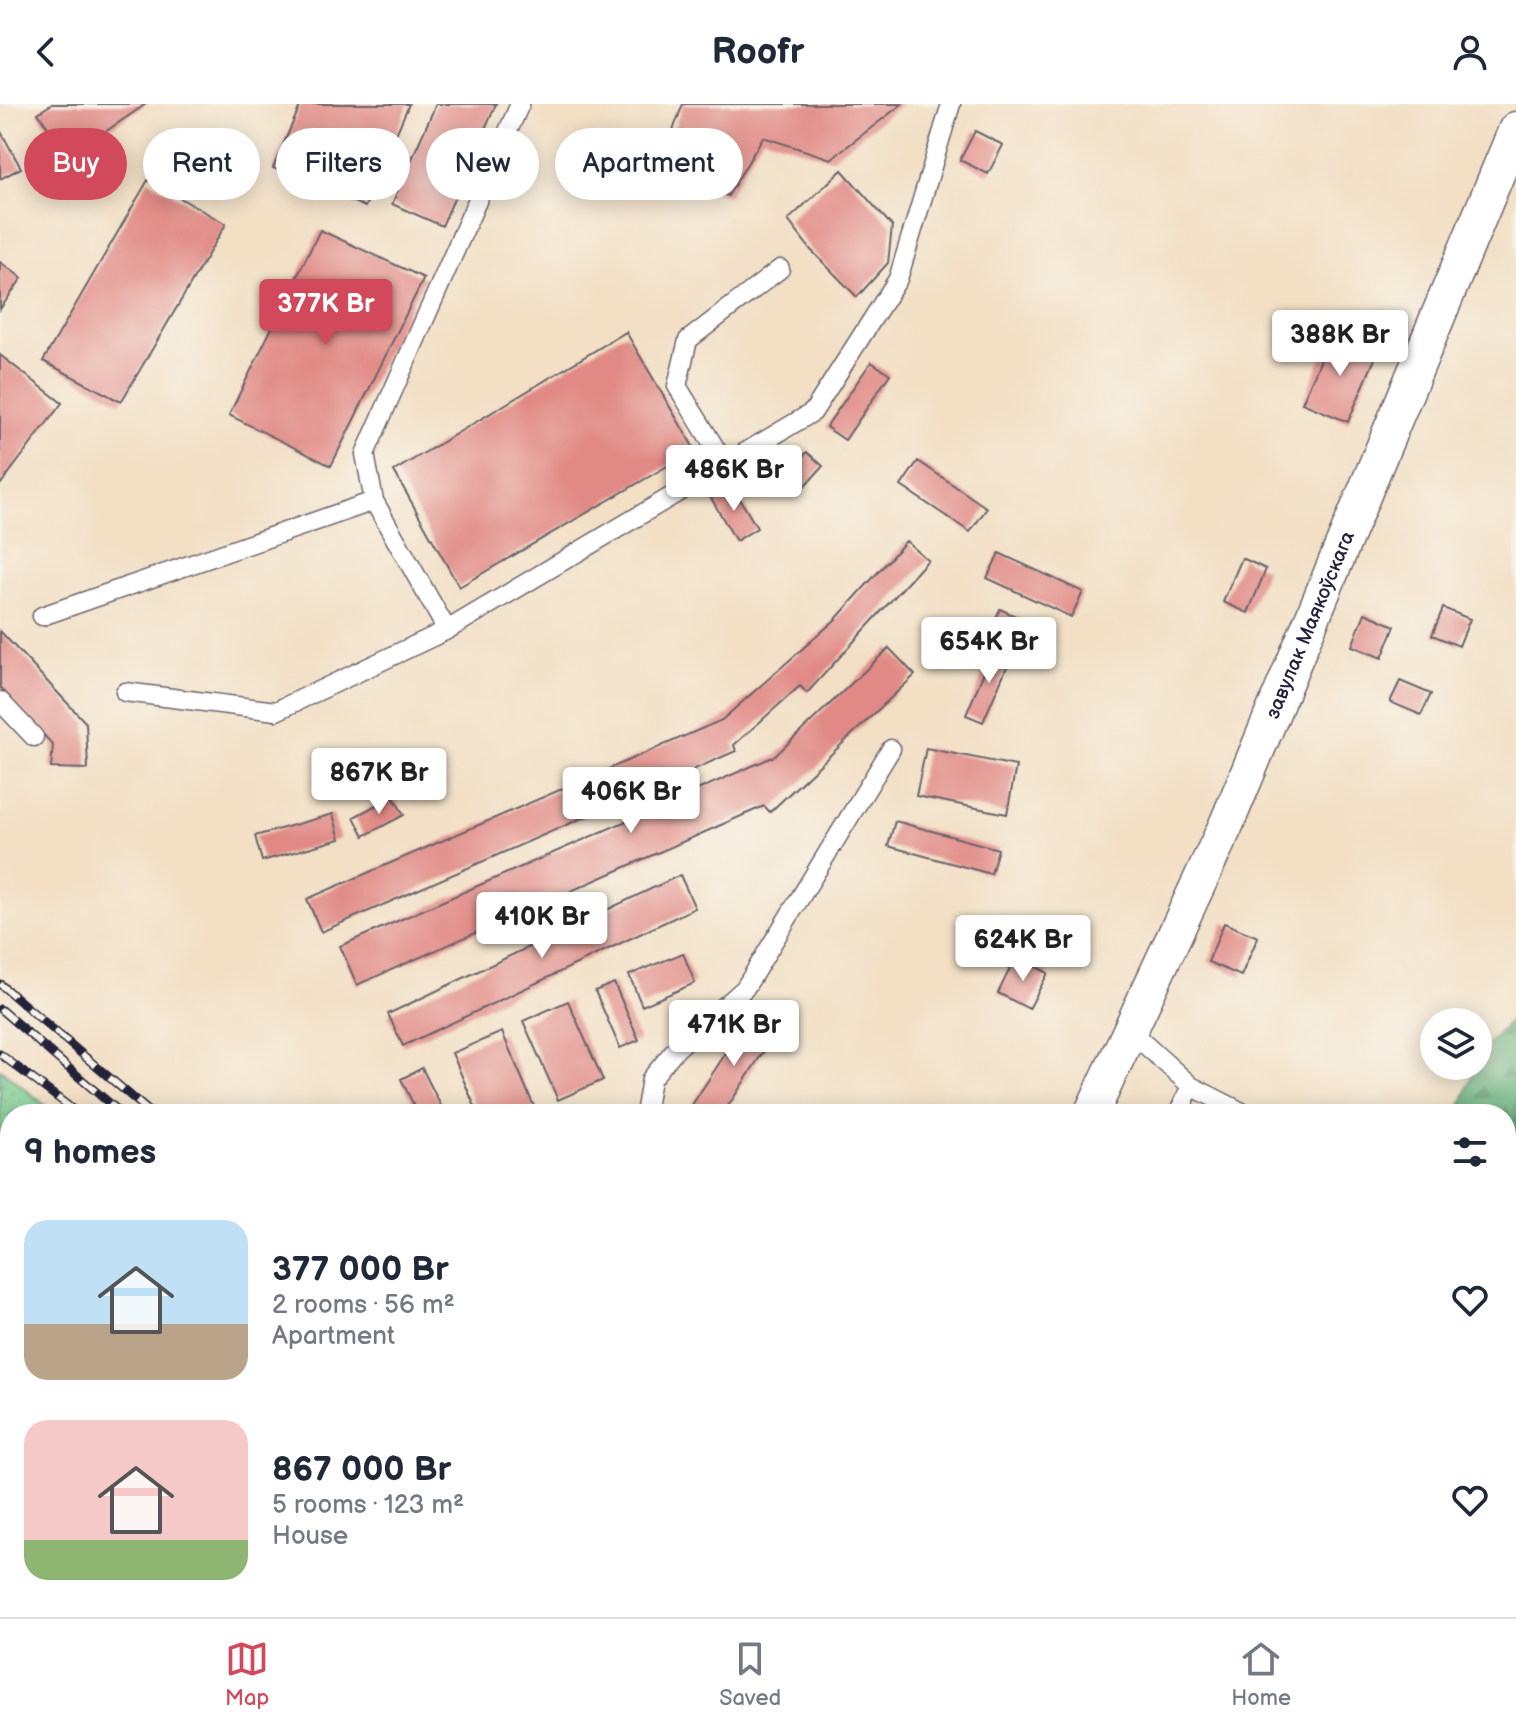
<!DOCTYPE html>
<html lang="en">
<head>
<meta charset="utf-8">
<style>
  :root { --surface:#fff; --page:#f2f2f3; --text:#1f2937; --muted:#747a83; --line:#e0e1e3; --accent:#d1495b }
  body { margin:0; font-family:"Balsamiq Sans",sans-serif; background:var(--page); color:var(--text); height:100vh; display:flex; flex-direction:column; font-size:30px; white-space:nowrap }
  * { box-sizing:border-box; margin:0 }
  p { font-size:26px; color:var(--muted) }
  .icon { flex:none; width:44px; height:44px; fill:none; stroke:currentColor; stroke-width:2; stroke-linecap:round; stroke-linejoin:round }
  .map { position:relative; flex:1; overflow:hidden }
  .drawer { position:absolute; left:0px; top:1000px; width:1516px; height:514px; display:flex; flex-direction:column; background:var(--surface); border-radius:32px 32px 0 0; box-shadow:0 4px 20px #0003 }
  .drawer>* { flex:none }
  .guide { position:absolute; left:24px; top:24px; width:800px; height:72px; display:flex; gap:16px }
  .tools { position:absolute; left:1420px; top:904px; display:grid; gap:16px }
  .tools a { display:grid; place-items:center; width:72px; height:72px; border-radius:50%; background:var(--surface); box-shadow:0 4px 20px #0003; font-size:40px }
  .price { position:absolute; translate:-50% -68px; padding:0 18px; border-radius:8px; background:#fff; color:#222; font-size:26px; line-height:52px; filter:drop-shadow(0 2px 4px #0008) }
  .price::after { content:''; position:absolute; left:50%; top:48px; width:24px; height:18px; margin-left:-12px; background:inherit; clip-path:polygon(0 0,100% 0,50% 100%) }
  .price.current { background:var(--accent); color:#fff }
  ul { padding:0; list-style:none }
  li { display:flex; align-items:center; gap:24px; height:200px; padding:0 24px }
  li span { display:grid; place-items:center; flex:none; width:224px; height:160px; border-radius:24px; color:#555 }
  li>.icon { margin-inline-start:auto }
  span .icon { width:96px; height:96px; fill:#fffc; stroke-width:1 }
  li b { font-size:34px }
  h2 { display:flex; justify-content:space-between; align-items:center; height:96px; padding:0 24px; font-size:34px }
  .pill { padding:0 28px; border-radius:36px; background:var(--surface); box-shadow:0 4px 20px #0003; font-size:28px; line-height:72px }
  .pill.current { background:var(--accent); color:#fff }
  header { display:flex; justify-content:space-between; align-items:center; height:104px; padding:0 24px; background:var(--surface); font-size:36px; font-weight:600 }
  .dock { display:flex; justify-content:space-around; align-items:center; height:112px; border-top:2px solid var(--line); background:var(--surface); font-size:22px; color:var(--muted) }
  .dock a { display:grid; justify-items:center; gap:4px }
  .dock .current { color:var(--accent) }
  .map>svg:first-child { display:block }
  .grass { fill:url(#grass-dots); stroke:#4c7664; stroke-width:2 }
  .forest { fill:url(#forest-firs); stroke:#41685a; stroke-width:2 }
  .water { fill:url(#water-waves); stroke:#2e6677; stroke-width:2 }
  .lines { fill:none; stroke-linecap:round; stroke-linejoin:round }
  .river { stroke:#39abb3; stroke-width:54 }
  .building { fill:#e18a85 }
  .service-casing { stroke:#6b646b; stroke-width:21 }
  .minor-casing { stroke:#6b646b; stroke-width:37 }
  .service { stroke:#fff; stroke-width:18 }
  .minor { stroke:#fff; stroke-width:34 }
  .rail-casing { stroke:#22223b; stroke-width:9 }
  .rail { stroke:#f7f3e8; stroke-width:6; stroke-dasharray:18; stroke-linecap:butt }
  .labels { text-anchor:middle; stroke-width:7; stroke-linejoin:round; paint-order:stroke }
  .street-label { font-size:20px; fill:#22223b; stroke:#f7f3e8 }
</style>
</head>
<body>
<header><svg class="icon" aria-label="back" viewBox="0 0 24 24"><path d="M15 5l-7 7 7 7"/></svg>Roofr<svg class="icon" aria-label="person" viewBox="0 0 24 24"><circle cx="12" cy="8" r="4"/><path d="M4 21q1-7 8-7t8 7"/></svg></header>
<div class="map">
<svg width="1516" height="1513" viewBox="0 0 1516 1513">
  <defs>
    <pattern id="grass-dots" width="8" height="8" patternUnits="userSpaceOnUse" patternTransform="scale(2)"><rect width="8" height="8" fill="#76ca8d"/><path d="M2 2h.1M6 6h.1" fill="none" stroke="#66ad7b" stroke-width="1.8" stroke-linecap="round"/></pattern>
    <pattern id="forest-firs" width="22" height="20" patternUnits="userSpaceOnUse" patternTransform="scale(2)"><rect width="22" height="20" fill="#60ae78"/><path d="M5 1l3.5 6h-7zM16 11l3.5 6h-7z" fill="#4f8d64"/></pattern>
    <pattern id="water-waves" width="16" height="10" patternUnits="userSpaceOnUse" patternTransform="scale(2)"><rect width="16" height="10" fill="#39abb3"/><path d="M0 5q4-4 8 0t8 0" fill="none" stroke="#308b93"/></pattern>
  </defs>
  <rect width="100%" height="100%" fill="#f7f3e8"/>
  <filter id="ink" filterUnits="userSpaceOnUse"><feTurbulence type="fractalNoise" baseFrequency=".0125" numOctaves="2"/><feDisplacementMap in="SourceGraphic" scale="16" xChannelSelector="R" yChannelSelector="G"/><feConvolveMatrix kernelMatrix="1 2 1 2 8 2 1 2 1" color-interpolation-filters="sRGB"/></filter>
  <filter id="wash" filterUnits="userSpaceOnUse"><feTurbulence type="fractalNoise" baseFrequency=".006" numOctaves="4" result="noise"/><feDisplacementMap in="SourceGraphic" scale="32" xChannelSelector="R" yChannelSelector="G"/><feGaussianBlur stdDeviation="1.8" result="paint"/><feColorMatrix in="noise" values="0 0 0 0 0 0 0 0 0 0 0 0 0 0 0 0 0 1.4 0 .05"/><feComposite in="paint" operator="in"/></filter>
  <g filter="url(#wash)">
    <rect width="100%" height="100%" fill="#f2dfc4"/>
    <path class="grass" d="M0,965L56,1010H10V1504H559L570,1513H0Z"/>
    <path class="forest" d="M1516,910V1261L1506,1260V1010H1458L1481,948Z
      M891,1504H1337L1339,1513H888Z"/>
    <path class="water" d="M800,1504H891L888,1513H808Z"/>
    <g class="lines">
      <path class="river" d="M1516,1124L1509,1155L1516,1176
        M1506,1232L1516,1226"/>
    </g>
    <g id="blocks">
      <path class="building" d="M52,0H146L68,53L38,9Z
        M301,0H409L365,103L273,64Z
        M436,0H496L442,122L392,100Z
        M683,0H902L831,55L763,33L728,92L658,66Z
        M0,26L21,64L0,75Z
        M975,27L1003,41L988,70L960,56Z
        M842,66L892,122L888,159L857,193L811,146L788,116Z
        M148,76L226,120L121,298L43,257Z
        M320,126L424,174L331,362L229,311Z
        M0,158L22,174L0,205Z
        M626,228L695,346L459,483L394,367Z
        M1332,230L1377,250L1348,318L1302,299Z
        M0,251L62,299L0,381Z
        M871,258L890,270L845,336L826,323Z
        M807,348L823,362L799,389L783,375Z
        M918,357L987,404L970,428L901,382Z
        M731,380L757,424L736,437L711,394Z
        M906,437L928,456L807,589L800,582L734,641L736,647L321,828L307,795L722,616L836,515Z
        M999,449L1083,488L1071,513L987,474Z
        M1242,454L1266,465L1248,509L1223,498Z
        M1443,504L1470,515L1459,542L1432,531Z
        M1000,505L1045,526L1034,550L989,529Z
        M1365,509L1395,522L1382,554L1352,542Z
        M0,527L86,619L88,665L51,664L53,641L0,583Z
        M889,544L915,571L770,708L764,702L357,881L340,842L775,652Z
        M994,544L1012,551L983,618L966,611Z
        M1400,577L1431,590L1421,611L1390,598Z
        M926,644L1016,662L1007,710L916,692Z
        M393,692L404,711L364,732L354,713Z
        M333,710L340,735L262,757L255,732Z
        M895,717L998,745L991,770L888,742Z
        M680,771L695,804L403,942L388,910Z
        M1224,819L1258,833L1241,872L1208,858Z
        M683,849L695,879L642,902L629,871Z
        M1016,852L1048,869L1029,905L998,889Z
        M614,879L639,936L620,944L595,887Z
        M568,897L603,976L558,996L523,917Z
        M752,909L778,925L723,1010H686Z
        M502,928L536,1007L528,1010H478L452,949Z
        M422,964L445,1010H418L401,975Z"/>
    </g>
  </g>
  <g filter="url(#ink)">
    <use href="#blocks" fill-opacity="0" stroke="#6b646b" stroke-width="2"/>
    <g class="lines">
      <g class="service-casing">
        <path id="service" d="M725,360L677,282L688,236L780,165
          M42,512L374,397
          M447,526L374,397L365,350L520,0
          M125,588L276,607L447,526L813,308L898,175L951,0
          M0,597L34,633
          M1130,927L1191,982L1246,1010
          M645,1010L651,975L674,947L745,884L891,645
          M1178,1010L1191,982"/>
      </g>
      <g class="minor-casing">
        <g id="minor">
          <path id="s1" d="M1091,1010L1226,721L1516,25"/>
        </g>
      </g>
      <use href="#service" class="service"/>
      <use href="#minor" class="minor"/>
      <g class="rail-casing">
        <path id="rail" d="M0,880L152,1010
          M0,905L122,1010
          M0,950L79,1010
          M658,1504L669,1513
          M698,1504L709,1513
          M729,1504L740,1513"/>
      </g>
      <use href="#rail" class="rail"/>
    </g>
  </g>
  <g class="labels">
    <g class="street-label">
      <text dy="7" stroke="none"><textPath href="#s1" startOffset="536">завулак Маякоўскага</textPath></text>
    </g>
  </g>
</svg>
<div class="tools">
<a><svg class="icon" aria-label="layers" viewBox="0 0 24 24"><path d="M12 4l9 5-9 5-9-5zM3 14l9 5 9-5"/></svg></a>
</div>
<b class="price current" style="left:326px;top:243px">377K Br</b>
<b class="price" style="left:1340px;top:274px">388K Br</b>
<b class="price" style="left:734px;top:409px">486K Br</b>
<b class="price" style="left:989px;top:581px">654K Br</b>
<b class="price" style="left:379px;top:712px">867K Br</b>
<b class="price" style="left:631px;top:731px">406K Br</b>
<b class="price" style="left:542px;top:856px">410K Br</b>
<b class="price" style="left:1023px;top:879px">624K Br</b>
<b class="price" style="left:734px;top:964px">471K Br</b>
<div class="guide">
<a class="pill current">Buy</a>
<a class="pill">Rent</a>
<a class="pill">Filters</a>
<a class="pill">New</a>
<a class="pill">Apartment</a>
</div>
<section class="drawer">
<h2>9 homes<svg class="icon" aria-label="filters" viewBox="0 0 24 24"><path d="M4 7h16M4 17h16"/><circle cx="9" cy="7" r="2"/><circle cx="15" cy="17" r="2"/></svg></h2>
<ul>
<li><span style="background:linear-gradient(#bfe0f5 65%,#b9a48a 0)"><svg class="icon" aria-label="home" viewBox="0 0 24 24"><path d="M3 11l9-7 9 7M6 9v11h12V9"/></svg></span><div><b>377 000 Br</b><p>2 rooms · 56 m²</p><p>Apartment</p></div><svg class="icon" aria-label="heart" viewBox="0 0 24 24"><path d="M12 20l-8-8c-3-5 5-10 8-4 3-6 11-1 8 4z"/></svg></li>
<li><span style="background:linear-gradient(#f6c9c9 75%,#8fb573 0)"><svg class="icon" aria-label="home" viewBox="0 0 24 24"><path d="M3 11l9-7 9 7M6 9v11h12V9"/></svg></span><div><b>867 000 Br</b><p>5 rooms · 123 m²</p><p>House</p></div><svg class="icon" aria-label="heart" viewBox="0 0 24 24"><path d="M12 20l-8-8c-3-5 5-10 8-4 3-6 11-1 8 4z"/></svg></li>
</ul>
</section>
</div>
<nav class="dock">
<a class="current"><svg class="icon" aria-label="map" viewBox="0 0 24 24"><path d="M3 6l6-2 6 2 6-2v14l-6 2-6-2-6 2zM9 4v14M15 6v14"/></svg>Map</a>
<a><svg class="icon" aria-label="saved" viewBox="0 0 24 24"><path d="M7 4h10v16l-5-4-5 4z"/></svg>Saved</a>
<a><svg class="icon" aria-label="home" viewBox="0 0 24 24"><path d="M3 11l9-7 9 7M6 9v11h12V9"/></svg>Home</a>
</nav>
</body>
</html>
